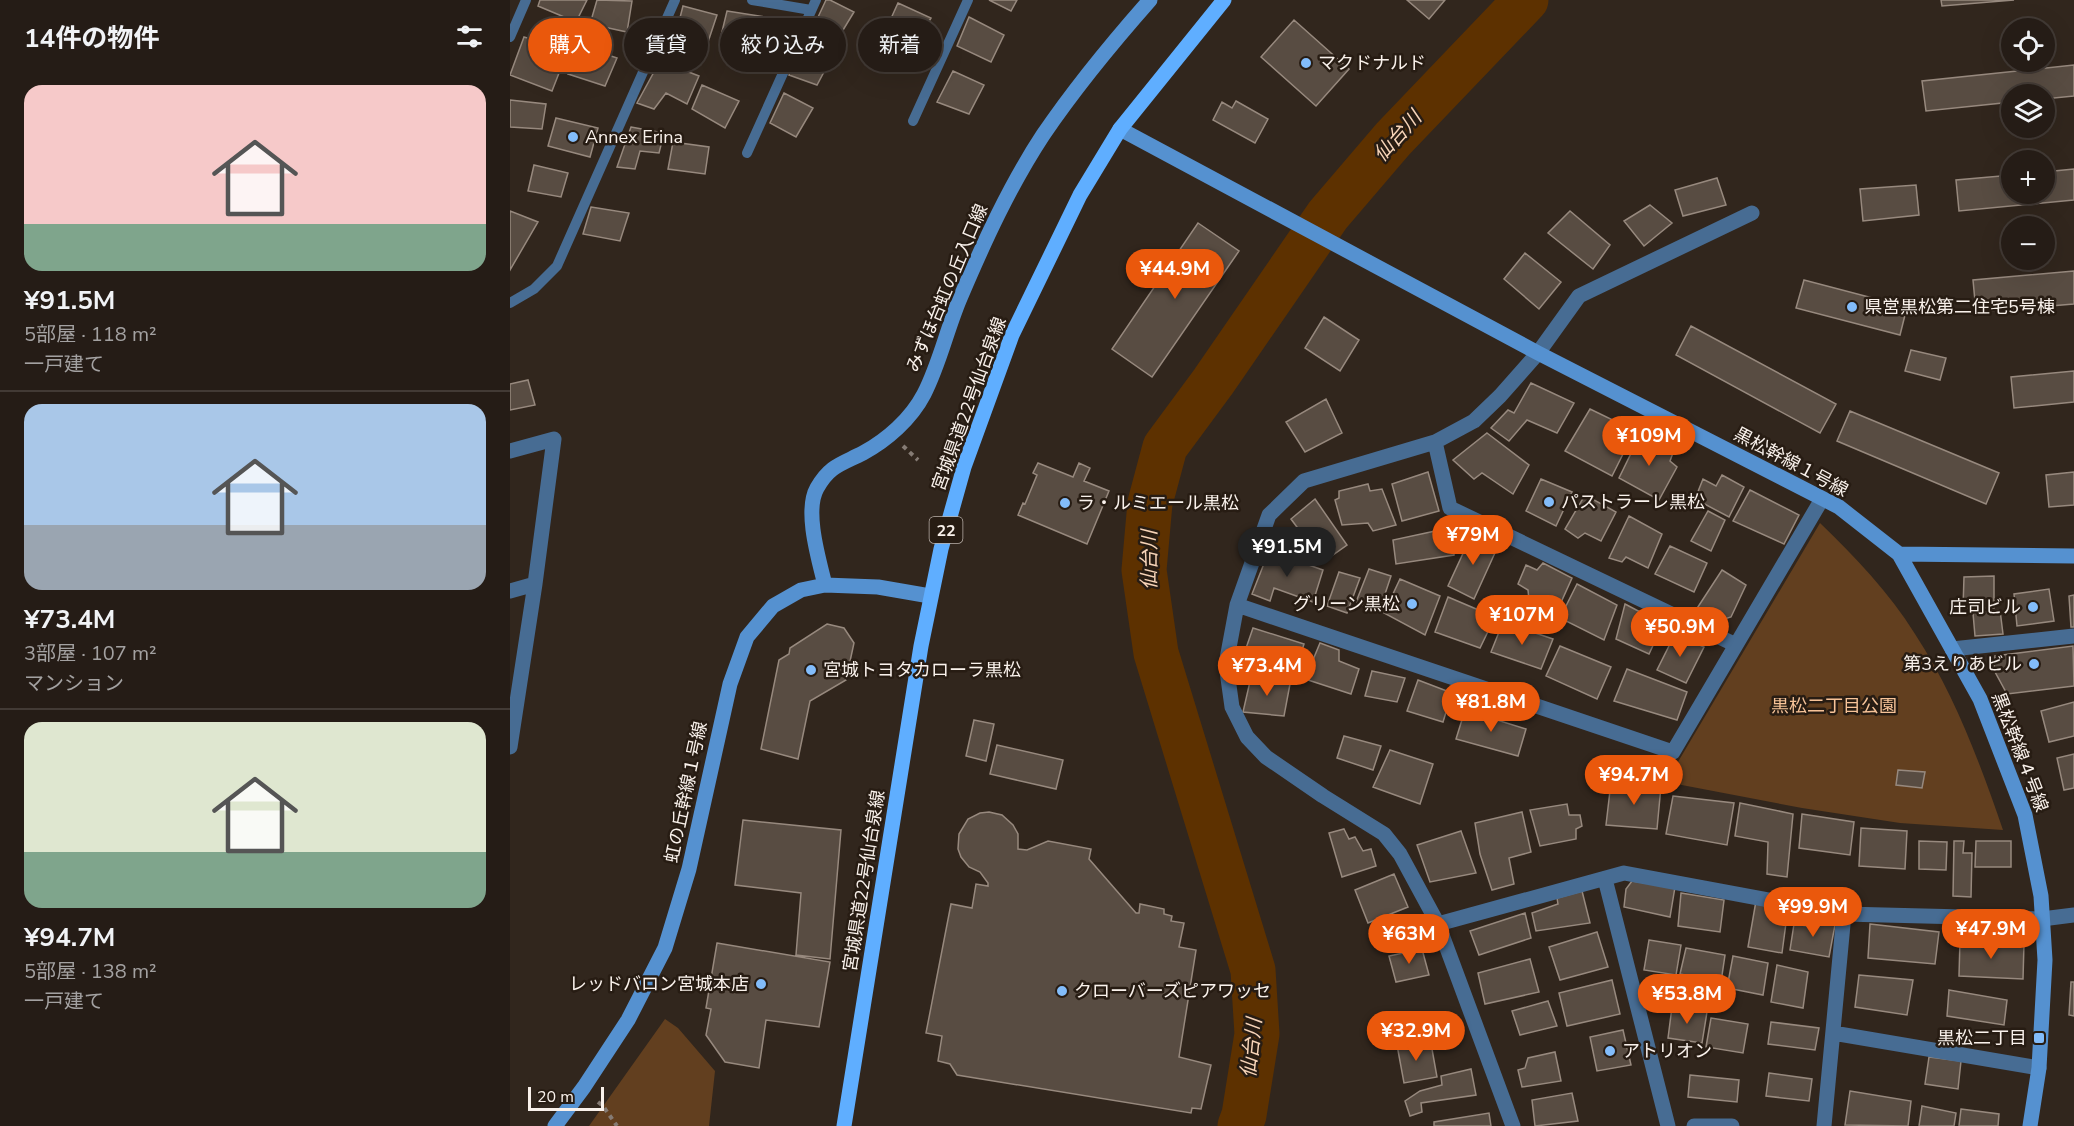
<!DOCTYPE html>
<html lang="ja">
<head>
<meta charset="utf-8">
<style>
  :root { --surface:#251c16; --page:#312923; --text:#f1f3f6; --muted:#a3a1a1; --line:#423a35; --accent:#ea580c }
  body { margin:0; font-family:"Nunito Sans","Noto Sans JP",sans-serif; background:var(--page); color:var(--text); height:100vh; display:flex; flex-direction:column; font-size:22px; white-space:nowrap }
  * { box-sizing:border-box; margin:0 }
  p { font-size:20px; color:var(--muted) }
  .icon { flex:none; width:33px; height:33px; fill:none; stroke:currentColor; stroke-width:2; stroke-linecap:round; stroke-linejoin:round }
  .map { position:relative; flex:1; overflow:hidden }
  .sheet { display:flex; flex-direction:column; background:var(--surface); width:510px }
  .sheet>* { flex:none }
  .hud { position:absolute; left:18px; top:18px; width:570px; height:54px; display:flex; gap:12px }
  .controls { position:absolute; left:1491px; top:18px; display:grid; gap:12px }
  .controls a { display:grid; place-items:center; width:54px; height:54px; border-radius:50%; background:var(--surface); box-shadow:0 6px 24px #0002,0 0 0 2px var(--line); font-size:30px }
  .scale { position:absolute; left:18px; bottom:15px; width:76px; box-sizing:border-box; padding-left:6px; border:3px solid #f9f1eb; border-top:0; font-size:16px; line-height:21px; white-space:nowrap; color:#f9f1eb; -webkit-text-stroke:4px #271c13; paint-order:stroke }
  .price { position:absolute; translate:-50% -51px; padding:0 14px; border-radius:21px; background:var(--accent); color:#fff; font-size:20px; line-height:39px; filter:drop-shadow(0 2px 3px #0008) }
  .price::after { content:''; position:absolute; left:50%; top:36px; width:18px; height:14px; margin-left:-9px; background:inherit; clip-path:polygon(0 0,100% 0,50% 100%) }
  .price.current { background:#222; color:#fff }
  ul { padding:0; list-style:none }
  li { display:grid; align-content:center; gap:12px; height:318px; padding:0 24px }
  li+li { border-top:2px solid var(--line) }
  li span { display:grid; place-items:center; height:186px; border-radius:18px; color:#555 }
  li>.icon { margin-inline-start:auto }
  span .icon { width:108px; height:108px; fill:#fffc; stroke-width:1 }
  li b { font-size:26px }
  h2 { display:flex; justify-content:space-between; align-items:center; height:72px; padding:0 24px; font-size:26px }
  .tag { padding:0 21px; border-radius:27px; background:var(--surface); box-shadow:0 6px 24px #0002,0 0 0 2px var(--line); font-size:21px; line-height:54px }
  .tag.current { background:var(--accent); color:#fff }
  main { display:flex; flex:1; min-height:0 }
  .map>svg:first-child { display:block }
  .green { fill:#623f1f }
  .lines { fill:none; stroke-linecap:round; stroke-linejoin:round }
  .river { stroke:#5d3100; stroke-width:45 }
  .building { fill:#584c42; stroke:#97897e; stroke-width:1.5 }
  .path { stroke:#857b74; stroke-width:4; stroke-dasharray:4.5 4.5; stroke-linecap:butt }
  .lane { stroke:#476c93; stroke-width:10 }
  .street { stroke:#476c93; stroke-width:15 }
  .secondary { stroke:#5591d0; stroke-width:15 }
  .primary { stroke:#5faeff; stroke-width:15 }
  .poi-dot { fill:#82bcfa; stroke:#271c13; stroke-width:2 }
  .labels { text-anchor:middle; stroke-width:5; stroke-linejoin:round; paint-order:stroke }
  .shield { fill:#271c13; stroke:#bab1aa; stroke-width:1.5 }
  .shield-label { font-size:16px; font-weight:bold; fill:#f9f1eb }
  .poi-label { font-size:18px; fill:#f9f1eb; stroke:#271c13; text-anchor:start }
  .street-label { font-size:18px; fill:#f9f1eb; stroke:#271c13 }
  .park-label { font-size:18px; fill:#f7c398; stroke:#271c13 }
  .water-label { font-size:20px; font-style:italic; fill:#f7d4b8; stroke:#271c13 }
</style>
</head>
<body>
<main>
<section class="sheet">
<h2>14件の物件<svg class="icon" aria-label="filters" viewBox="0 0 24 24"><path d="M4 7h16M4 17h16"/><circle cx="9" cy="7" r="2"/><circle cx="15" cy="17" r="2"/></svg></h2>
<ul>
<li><span style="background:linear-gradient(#f6c9c9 75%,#7fa58c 0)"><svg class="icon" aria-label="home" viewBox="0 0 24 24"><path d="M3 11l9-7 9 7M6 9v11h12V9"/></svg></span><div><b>¥91.5M</b><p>5部屋 · 118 m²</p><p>一戸建て</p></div></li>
<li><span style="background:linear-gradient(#a9c7e8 65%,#9aa5b1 0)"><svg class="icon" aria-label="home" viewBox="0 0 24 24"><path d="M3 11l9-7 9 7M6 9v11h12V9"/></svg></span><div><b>¥73.4M</b><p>3部屋 · 107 m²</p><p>マンション</p></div></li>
<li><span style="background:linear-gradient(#dfe7d0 70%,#7fa58c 0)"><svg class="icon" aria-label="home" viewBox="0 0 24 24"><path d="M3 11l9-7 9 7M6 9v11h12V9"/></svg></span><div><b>¥94.7M</b><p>5部屋 · 138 m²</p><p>一戸建て</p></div></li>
</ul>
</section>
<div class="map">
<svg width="1564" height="1126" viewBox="0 0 1564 1126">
  <rect width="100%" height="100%" fill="#31261d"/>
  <path class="green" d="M1310,523C1345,557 1379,592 1405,634C1444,693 1470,763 1493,830L1390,823L1292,808L1156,782Z
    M155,1019L168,1028L205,1071L199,1126H79Z"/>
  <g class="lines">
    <path class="river" d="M730,1126L734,1115L747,1034L743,970L646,653L634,570L640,503L655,447L703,382L818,215L883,139L1016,0"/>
  </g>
  <path class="building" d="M30,0H77L66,22L28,6Z
    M87,0L122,1L117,32L80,24Z
    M316,0H320L344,12L327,40L302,30Z
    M479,0H507L501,11Z
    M897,0H935L919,19Z
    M1431,0H1504L1432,6Z
    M388,3L421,18L397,58L369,45Z
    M173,6L207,15L198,42L166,33Z
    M217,11L262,18L257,38L238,35L234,44L210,40Z
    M459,17L494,35L481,62L447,46Z
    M784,20L839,69L806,106L751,57Z
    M14,37L58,50L42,91L0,75Z
    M294,45L323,55L307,85L279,75Z
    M71,46L107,58L95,86L58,74Z
    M150,61L189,76L177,104L156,93L144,109L127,103Z
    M1564,65V96L1534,99V94H1502V102L1416,111L1412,81Z
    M443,71L474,85L459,114L427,102Z
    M192,85L229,101L215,128L182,109Z
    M274,93L303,108L286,137L260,123Z
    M0,100L36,104L32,129L0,127Z
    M726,101L758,119L745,143L703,120L712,102L722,108Z
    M46,118L88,128L80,157L38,146Z
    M121,127L154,133L149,153L130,151L125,169L107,167Z
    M163,142L199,147L195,174L158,169Z
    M24,165L58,173L51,197L18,191Z
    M1564,169V200L1449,211L1446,180L1502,175V194H1534V172Z
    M1207,178L1216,205L1173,216L1165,190Z
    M1406,185L1409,215L1353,221L1350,189Z
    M1140,205L1162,223L1134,246L1114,221Z
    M81,207L119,213L110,241L73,234Z
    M0,211L28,222L0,270Z
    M1060,211L1100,245L1083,269L1038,233Z
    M688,223L729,251L642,377L602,349Z
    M1015,253L1051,282L1029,309L994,279Z
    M1564,271V304L1466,312L1463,280Z
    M1294,280L1397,307L1390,335L1286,308Z
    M814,317L849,340L830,371L795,348Z
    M1181,326L1326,404L1310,433L1166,355Z
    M1401,350L1436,358L1430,380L1395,371Z
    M1564,371V402L1504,408L1501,377Z
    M18,380L25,405L0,410V384Z
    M1021,383L1064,403L1047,433L1017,420L999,441L981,428L998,410L1004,413Z
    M816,399L832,433L795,452L776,422Z
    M1080,409L1109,423L1098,444L1113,454L1102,476L1055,451Z
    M1340,411L1489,473L1476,504L1327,441Z
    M977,433L1019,465L1003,494L972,473L964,479L943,460Z
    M1131,433L1164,450L1160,461L1167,467L1149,500L1109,478Z
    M528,463L563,477L569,463L580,468L574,481L599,491L577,544L508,515L513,503L515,504L527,475L523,473Z
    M918,472L929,511L892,521L882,484Z
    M1564,472V505L1539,507L1536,475Z
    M1212,475L1234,487L1219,517L1185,499L1193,479L1206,486Z
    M1031,479L1062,492L1046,526L1016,511Z
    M858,484L860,491L872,489L886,525L863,531L858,523L832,525L825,500L829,498V491Z
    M1240,490L1289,515L1274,544L1223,521Z
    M1075,495L1106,512L1091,541L1075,533L1068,538L1055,529Z
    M805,499L837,545L813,562L781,519Z
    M1198,511L1215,520L1201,551L1181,541Z
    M1119,516L1152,534L1138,568L1116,557L1112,562L1099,558Z
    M944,527V555L886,564L883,540Z
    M962,534L989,544L964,599L938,586Z
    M1160,546L1197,563L1184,592L1145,574Z
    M759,551L813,570L803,602L764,588L760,601L742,594Z
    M1033,563L1062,578L1048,609L1019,600L1018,590L1008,584L1016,565L1027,570Z
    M859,569L881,576L869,612L846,602Z
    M1212,570L1236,585L1221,617L1205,622L1184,613Z
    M829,572L850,578L837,613L817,606Z
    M1484,576V608H1453L1454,577Z
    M890,579L930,596L915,635L874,613Z
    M1067,584L1107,605L1094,640L1050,618Z
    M1539,589L1544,621L1507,626L1504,594Z
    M1564,595V627H1561L1559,596Z
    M938,597L985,617L970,648L925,632Z
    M1115,604L1153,624L1139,654L1106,639Z
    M1490,610L1493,634L1465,636L1463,613Z
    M993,622L1043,639L1031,669L981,652Z
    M317,624L334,628L344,643L336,680L300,701L288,759L251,749L269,660L279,654L280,648Z
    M743,628L794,644L785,672L734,654Z
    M1165,634L1194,647L1176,683L1147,670Z
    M810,643L829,650V661L849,669L841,694L795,679Z
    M1050,646L1101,667L1087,699L1036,676Z
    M1563,646L1564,686L1497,694L1484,670L1485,656Z
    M1117,669L1177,692L1167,720L1104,701Z
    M862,671L895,678L887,702L855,696Z
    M741,677L780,684L774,716L733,712Z
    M908,680L942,693L933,722L897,711Z
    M1564,702V736L1539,742L1531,711Z
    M955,710L1016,729L1008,756L946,739Z
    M464,720L484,724L476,761L456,756Z
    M834,736L871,746L863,770L827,758Z
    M487,745L553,760L546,789L480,774Z
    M880,750L923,764L910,804L863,787Z
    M1564,754V788L1554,790L1547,758Z
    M1388,770L1415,772L1412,788L1386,785Z
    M1101,782L1151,786L1147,829L1096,825Z
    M1163,796L1224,803L1217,845L1156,834Z
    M1230,803L1283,814L1277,877L1257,874L1258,842L1225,836Z
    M1057,804L1059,815H1070L1072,826L1066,829V839L1030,846L1020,810Z
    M479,812L492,815L503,825L508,834V849L517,850L538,841L581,849L579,859L626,913H629L630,904L654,909V914L662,916L661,921L674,923L669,947L686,950L669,1057L701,1065L691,1109L682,1108L681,1113L447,1075L440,1064L428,1061L432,1036L416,1033L441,904L462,908L466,884L478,886V883L470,872L459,867L451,857L448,849L449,834L458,819L470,813Z
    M1012,812L1021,852L999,858L1004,884L982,890L970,854L965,823Z
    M1292,814L1344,822L1340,855L1289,848Z
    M233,820L331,830L320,959L286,955L291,893L225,885Z
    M1351,828L1397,831L1395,869L1349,866Z
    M834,829L839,839L845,837L853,851L861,849L866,866L832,877L819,833Z
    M951,831L966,873L920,882L907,845Z
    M1409,841L1437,842L1436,870L1409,869Z
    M1444,841H1454L1453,853H1462L1461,897L1443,896Z
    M1466,841H1501V867H1465Z
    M884,874L898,907L858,923L845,890Z
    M1122,881L1165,887L1160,917L1114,907L1116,889Z
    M1072,891L1080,923L1026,931L1022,913L1048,904L1047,898Z
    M1171,893L1214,900L1210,932L1168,926Z
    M1246,901L1278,908L1272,953L1238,947Z
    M1015,913L1021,938L969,955L960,931Z
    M1300,918L1325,925L1319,957L1280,950L1284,924L1297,926Z
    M1360,924L1429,932L1425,964L1358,958Z
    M1087,932L1098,967L1050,980L1039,947Z
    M1139,940L1171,945L1166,975L1134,970Z
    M1450,940L1514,943L1513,979L1449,976Z
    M207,943L320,962L309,1027L256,1020L249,1068L215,1062L196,1035L201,1009L196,1008Z
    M1176,948L1215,955L1211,982L1170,974Z
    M912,949L919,975L886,982L879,956Z
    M1223,956L1258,963L1253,995L1217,988Z
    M1020,959L1029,992L975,1004L968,973Z
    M1267,965L1298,972L1293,1008L1261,1002Z
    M1349,975L1403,980L1397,1015L1345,1007Z
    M1102,980L1110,1014L1057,1026L1049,993Z
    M1561,982H1564V1016L1559,1015Z
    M1439,990L1497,1000L1494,1025L1437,1016Z
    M1038,1001L1047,1026L1010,1035L1002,1011Z
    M1162,1007L1197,1012L1192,1043L1158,1038Z
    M1201,1018L1238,1024L1233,1053L1196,1047Z
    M1261,1022L1309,1028L1305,1050L1258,1044Z
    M1113,1030L1121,1065L1087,1071L1080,1037Z
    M912,1040L914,1049H922L927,1077L894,1083L887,1045Z
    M1045,1052L1051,1081L1012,1087L1008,1070L1015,1068L1018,1058Z
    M1419,1057L1451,1061L1448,1089L1415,1084Z
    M961,1069L966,1095L911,1103L912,1112L900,1116L895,1101L910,1091L932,1085L931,1076Z
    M1259,1073L1302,1079L1299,1101L1256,1096Z
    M1180,1075L1229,1080L1227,1102L1178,1097Z
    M1340,1091L1401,1101L1398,1126L1335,1125Z
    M1062,1093L1068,1121L1025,1126L1022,1100Z
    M1412,1106L1446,1113L1444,1126H1409Z
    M1451,1109L1489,1114L1488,1126H1449Z
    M979,1113L981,1126H924V1122Z"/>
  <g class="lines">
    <path class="path" d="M393,446L408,460
      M88,1102L93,1106L107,1126"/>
    <path class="lane" d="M242,0L301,10
      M0,37L16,0
      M403,121L458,0
      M237,153L306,0
      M0,303L24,289L47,266L165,0"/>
    <path class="street" d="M925,442L940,508L1226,645
      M0,451L44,439L25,584L0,747
      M0,591L25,584
      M727,605L1163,752L1312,499
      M1442,649L1564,636
      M1095,879L1158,1126
      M928,924L1114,873L1334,914L1532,919L1564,915
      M1323,1033L1529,1068
      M1003,1126L928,924L890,854L874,834L813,796L756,757L737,737L722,707L716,664L727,605L759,515L794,481L925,442L964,421L990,396L1028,353L1069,296L1242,213
      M1184,1126H1222
      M1314,1126L1334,914"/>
    <path class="secondary" d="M610,129L1028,353L1329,507L1389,554L1564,556
      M1389,554L1470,699L1515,815L1531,896L1535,960L1529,1068L1520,1126
      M315,585C309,560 294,511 307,488C320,465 332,464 353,453C377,440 401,419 414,394C430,363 437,328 451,296C474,242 500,185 533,135C565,88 602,43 640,0
      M45,1126L74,1087L118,1020L155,948L179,869L220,684L237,637L263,606L291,590L315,585L368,587L420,596"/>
    <path class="primary" d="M334,1126L411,646L431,549L454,467L502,335L570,195L610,129L714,0"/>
  </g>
  <g class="poi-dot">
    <circle cx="796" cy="63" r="6"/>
    <circle cx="63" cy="137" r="6"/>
    <circle cx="1342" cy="307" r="6"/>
    <circle cx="1039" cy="502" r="6"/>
    <circle cx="555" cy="503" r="6"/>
    <circle cx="902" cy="604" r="6"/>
    <circle cx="1523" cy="607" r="6"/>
    <circle cx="1524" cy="664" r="6"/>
    <circle cx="301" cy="670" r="6"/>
    <circle cx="251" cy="984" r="6"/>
    <circle cx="552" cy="991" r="6"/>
    <rect x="1523" y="1032" width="12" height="12" rx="3"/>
    <circle cx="1100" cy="1051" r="6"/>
  </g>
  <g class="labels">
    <rect class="shield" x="419.5" y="517" width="33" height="26" rx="4.5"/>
    <g class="shield-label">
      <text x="436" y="536">22</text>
    </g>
    <g class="poi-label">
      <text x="808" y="69">マクドナルド</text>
      <text x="75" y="143">Annex Erina</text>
      <text x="1354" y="313">県営黒松第二住宅5号棟</text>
      <text x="1051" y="508">パストラーレ黒松</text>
      <text x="567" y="509">ラ・ルミエール黒松</text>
      <text x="890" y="610" text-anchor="end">グリーン黒松</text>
      <text x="1511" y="613" text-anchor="end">庄司ビル</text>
      <text x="1512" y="670" text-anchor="end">第3えりあビル</text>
      <text x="313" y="676">宮城トヨタカローラ黒松</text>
      <text x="239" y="990" text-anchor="end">レッドバロン宮城本店</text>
      <text x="564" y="997">クローバーズピアワッセ</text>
      <text x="1517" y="1044" text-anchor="end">黒松二丁目</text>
      <text x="1112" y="1057">アトリオン</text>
    </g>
    <g class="street-label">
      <text transform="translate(437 288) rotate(-67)" y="6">みずほ台虹の丘入口線</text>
      <text transform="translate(459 404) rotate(-70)" y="6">宮城県道22号仙台泉線</text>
      <text transform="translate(1281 462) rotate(28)" y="6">黒松幹線１号線</text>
      <text transform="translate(1510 752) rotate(69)" y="6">黒松幹線４号線</text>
      <text transform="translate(176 792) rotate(-78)" y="6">虹の丘幹線１号線</text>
      <text transform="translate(354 881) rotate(-81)" y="6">宮城県道22号仙台泉線</text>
    </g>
    <g class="park-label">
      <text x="1324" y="712">黒松二丁目公園</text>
    </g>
    <g class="water-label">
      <text transform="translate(887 136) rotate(-48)" y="7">仙台川</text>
      <text transform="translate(639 560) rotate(-90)" y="7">仙台川</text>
      <text transform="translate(741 1048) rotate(-84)" y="7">仙台川</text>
    </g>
  </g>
</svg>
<div class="controls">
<a><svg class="icon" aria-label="locate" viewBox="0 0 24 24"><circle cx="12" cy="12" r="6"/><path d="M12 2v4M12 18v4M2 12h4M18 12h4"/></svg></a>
<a><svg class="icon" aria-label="layers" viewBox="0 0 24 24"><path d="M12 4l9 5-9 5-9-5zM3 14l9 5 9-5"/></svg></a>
<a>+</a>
<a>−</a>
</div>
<div class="scale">20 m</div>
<b class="price" style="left:665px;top:300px">¥44.9M</b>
<b class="price" style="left:1139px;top:467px">¥109M</b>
<b class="price" style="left:963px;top:566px">¥79M</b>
<b class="price current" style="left:777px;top:578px">¥91.5M</b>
<b class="price" style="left:1012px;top:646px">¥107M</b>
<b class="price" style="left:1170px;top:658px">¥50.9M</b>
<b class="price" style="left:757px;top:697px">¥73.4M</b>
<b class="price" style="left:981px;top:733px">¥81.8M</b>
<b class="price" style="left:1124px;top:806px">¥94.7M</b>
<b class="price" style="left:1303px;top:938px">¥99.9M</b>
<b class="price" style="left:1481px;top:960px">¥47.9M</b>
<b class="price" style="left:899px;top:965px">¥63M</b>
<b class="price" style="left:1177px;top:1025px">¥53.8M</b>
<b class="price" style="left:906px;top:1062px">¥32.9M</b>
<div class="hud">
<a class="tag current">購入</a>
<a class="tag">賃貸</a>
<a class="tag">絞り込み</a>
<a class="tag">新着</a>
</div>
</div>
</main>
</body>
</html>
